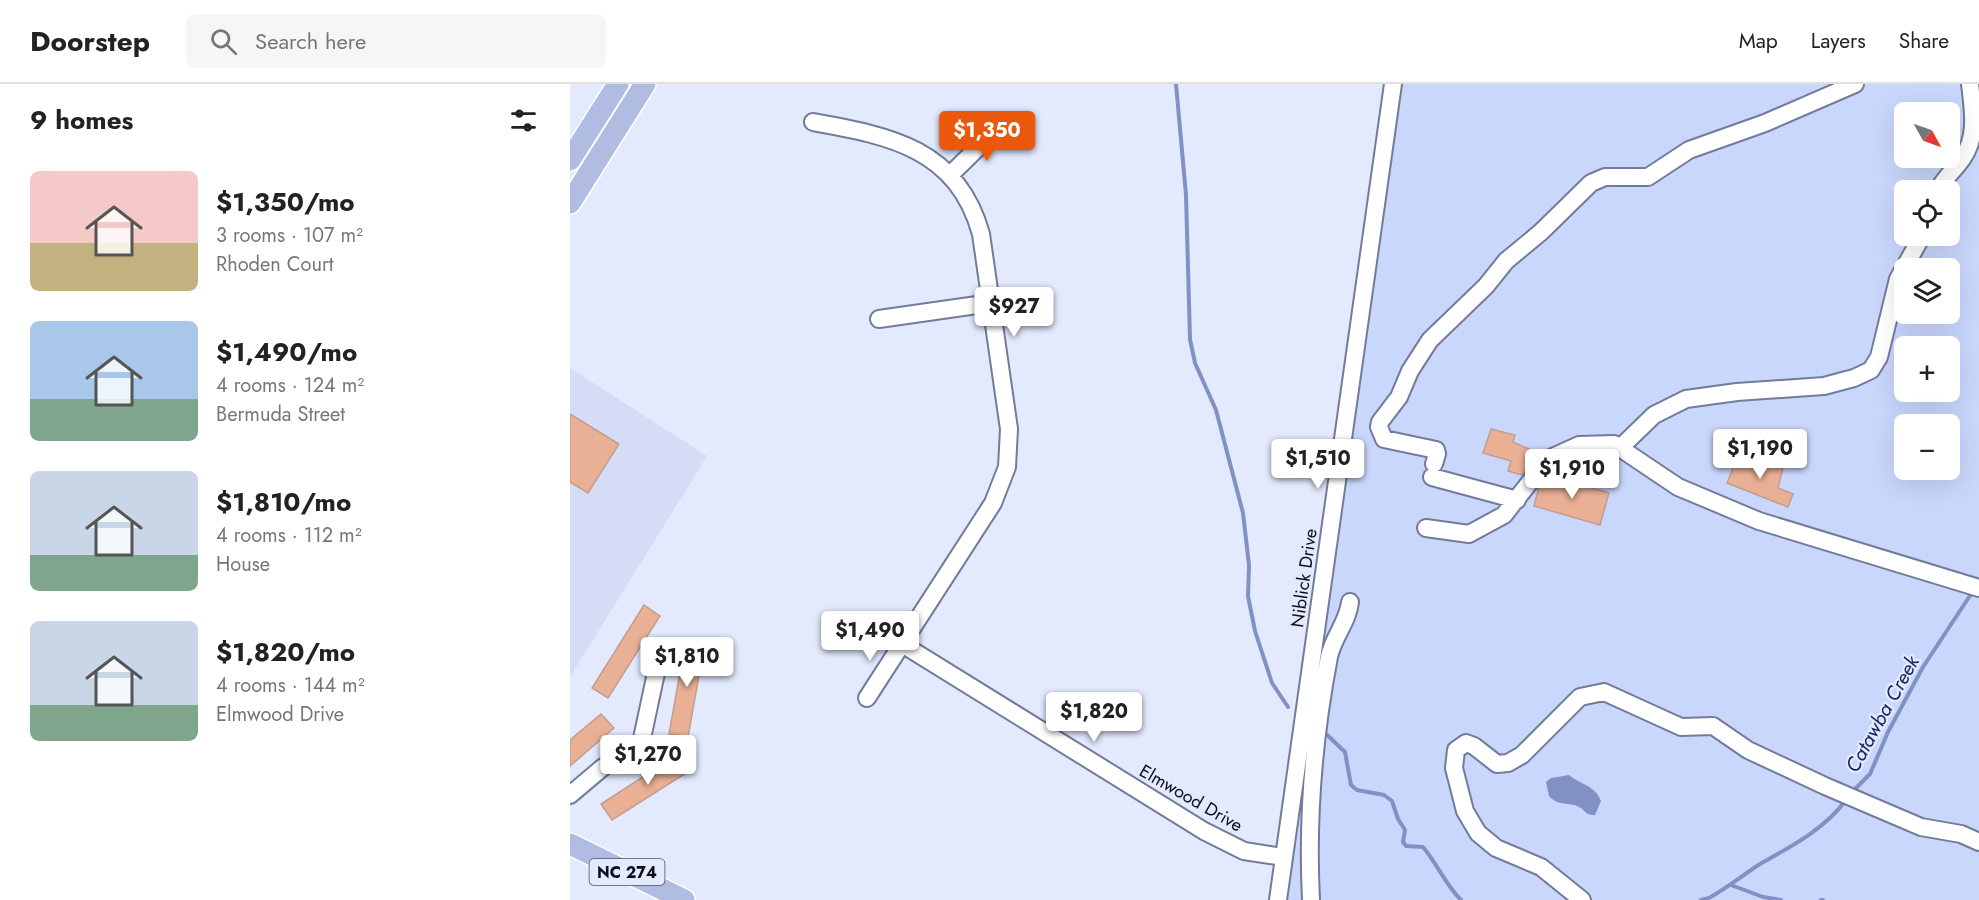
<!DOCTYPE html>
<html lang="en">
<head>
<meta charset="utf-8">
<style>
  :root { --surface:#fff; --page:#f6f6f6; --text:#222; --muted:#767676; --line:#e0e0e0; --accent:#ea580c }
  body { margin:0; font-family:Jost,sans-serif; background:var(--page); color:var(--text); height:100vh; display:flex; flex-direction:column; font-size:22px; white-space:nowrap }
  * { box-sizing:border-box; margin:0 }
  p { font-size:20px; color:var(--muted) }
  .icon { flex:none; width:33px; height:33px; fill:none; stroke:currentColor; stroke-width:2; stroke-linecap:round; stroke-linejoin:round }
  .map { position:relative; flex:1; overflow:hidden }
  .side { display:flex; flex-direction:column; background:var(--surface); width:570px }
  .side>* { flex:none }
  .needle { width:39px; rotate:130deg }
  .buttons { position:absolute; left:1324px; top:18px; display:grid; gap:12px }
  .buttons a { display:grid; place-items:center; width:66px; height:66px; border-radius:9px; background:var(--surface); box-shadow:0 6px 24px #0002; font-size:30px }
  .price { position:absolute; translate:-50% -51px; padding:0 14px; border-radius:6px; background:#fff; color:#222; font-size:20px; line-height:39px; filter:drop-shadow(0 2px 3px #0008) }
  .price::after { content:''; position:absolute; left:50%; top:36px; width:18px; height:14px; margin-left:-9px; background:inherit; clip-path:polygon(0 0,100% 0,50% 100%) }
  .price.selected { background:var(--accent); color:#fff }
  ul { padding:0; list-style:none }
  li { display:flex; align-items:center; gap:18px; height:150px; padding:0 30px }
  li span { display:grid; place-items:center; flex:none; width:168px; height:120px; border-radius:9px; color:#555 }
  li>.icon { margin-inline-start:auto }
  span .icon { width:72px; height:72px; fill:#fffc; stroke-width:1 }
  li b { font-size:26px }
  h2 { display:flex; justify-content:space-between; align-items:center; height:72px; padding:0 30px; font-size:26px }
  header { display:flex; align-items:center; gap:36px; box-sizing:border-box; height:84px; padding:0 30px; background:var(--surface); border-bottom:2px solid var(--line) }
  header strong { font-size:28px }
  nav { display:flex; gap:33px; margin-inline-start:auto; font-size:21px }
  .search { width:420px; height:54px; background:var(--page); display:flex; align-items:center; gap:15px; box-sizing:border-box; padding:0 21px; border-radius:9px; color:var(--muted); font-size:22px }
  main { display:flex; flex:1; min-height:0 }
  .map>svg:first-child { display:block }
  .built { fill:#d5ddf6 }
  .green { fill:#cad7fd; fill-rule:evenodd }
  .water { fill:#8191c3 }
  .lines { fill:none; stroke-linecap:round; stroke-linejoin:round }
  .stream { stroke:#8191c3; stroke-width:4 }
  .building { fill:#eab095; stroke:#c19e8e; stroke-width:1.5 }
  .minor-casing { stroke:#727b9a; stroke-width:20 }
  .major-casing { stroke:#fff; stroke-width:24 }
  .minor { stroke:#fff; stroke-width:16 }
  .major { stroke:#b1bce2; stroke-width:21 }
  .labels { text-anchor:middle; stroke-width:4.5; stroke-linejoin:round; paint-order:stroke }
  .shield { fill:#e3eafe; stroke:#4c505e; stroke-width:1.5 }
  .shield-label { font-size:16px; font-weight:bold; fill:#0b0e19 }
  .street-label { font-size:18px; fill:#0b0e19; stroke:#e3eafe }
  .water-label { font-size:20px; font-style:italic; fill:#192460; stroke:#e3eafe }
</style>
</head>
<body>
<header>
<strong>Doorstep</strong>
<div class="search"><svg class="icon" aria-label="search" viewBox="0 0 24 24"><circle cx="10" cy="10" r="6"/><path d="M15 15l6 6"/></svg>Search here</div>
<nav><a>Map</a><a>Layers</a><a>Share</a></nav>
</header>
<main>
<section class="side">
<h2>9 homes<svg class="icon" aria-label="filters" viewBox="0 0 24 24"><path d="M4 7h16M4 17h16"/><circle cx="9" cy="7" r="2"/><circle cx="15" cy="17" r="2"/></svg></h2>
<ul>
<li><span style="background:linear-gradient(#f6c9c9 60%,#c2b280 0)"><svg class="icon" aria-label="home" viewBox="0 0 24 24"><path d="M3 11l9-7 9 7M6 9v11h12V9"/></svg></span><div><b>$1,350/mo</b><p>3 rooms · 107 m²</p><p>Rhoden Court</p></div></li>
<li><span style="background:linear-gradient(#a9c7e8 65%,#7fa58c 0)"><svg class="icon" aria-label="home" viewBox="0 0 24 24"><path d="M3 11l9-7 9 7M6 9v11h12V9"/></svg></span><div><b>$1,490/mo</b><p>4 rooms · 124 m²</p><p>Bermuda Street</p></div></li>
<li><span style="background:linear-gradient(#c9d6e8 70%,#7fa58c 0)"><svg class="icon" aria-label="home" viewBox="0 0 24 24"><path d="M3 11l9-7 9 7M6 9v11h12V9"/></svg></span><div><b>$1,810/mo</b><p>4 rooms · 112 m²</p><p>House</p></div></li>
<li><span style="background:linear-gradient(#c9d6e8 70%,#7fa58c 0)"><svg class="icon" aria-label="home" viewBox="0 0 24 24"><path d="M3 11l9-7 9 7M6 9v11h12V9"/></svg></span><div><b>$1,820/mo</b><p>4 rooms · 144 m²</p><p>Elmwood Drive</p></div></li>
</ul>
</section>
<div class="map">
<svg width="1409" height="816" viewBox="0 0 1409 816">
  <rect width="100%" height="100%" fill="#e3eafe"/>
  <path class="built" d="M0,284L137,372L0,593Z"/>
  <path class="green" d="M828,0H1409V816H713ZM1335,28H1380V74H1335ZM1335,106H1380V152H1335ZM1335,184H1380V230H1335ZM1335,262H1380V308H1335ZM1335,340H1380V386H1335Z"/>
  <path class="water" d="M999,691C1011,701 1025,701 1031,717L1025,731C1015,732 1015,725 1007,722C996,718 988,722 979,712L976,698L981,694Z"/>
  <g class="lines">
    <path class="stream" d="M606,0L616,111L620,255L625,279L646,326L673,429L679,481L678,512L685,547L702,599L718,623
      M753,647L775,668L781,701L787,706L814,711L822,717L828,735L835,746L833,758L836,762L853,763C868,781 875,800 891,816
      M1282,708L1300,690L1318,648L1353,583L1403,507
      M1161,801L1193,813L1211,816
      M1131,816L1139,814C1157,804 1173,791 1190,780C1220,763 1255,745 1276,716
      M1251,816H1253"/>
  </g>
  <path class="building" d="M0,330L49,360L18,409L0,398Z
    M921,345L945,351L943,358L968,369L952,391L938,387L941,377L913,369Z
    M1178,371L1213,384L1208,404L1223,410L1218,423L1157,399L1167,374L1175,377Z
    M978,391L1039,409L1030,441L964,422L969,403Z
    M74,521L90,532L38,614L22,604Z
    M116,555L135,558L118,653L99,650Z
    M31,630L44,644L0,682V656Z
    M113,667L124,684L42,736L31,720Z"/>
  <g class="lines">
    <g class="minor-casing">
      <path id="minor" d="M243,38C320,52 387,64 411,150L439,345L437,383L423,419L297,614
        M381,90L430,42
        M1368,106C1374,95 1384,86 1392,75C1408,53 1403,26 1400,0
        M309,235L421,219
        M1051,363L1084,331L1116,315L1167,308L1254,302L1284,294L1301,286L1309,273L1328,195L1352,152
        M864,380L867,370L866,366L814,355L809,343L810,338L829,313L840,287L860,256L916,202L936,177L971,148L1021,99L1035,93H1078L1119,66L1195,39L1285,0
        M862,393L947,416
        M856,444L899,450L934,431L978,375L1009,361L1044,360L1108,403L1189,437L1409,504
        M332,560L634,747L674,767L713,773
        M0,711L32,684L71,659L89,575
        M708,816L823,0
        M741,816C737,737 744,651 759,573C763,553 778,538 780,518
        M1012,816L971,783L926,764L908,749L895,727L884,684L886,666L896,659L904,662L927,680L938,679L952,671L1010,613L1034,608L1111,643L1143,642L1178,666L1255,702L1351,743L1391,750L1409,758"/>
    </g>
    <g class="major-casing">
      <path id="major" d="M0,76L48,0
        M0,119L75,0
        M0,760L114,816"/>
    </g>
    <use href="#minor" class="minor"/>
    <use href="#major" class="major"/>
  </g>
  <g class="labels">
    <rect class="shield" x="19.5" y="775" width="75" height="26" rx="4.5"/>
    <g class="shield-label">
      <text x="57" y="794">NC 274</text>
    </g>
    <g class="street-label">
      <text transform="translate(734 494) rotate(-82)" y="6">Niblick Drive</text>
      <text transform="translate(621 714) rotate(30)" y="6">Elmwood Drive</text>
    </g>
    <g class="water-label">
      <text transform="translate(1312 630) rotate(-61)" y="7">Catawba Creek</text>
    </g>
  </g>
</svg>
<div class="buttons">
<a><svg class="needle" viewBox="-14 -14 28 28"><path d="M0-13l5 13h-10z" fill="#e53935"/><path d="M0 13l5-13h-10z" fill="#767676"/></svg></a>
<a><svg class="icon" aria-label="locate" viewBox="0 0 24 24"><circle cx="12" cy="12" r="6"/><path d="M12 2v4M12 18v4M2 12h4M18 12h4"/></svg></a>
<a><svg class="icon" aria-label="layers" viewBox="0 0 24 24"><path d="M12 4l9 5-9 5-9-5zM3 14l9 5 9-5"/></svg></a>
<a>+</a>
<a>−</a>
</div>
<b class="price selected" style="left:417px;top:78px">$1,350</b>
<b class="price" style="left:444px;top:254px">$927</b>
<b class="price" style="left:1190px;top:396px">$1,190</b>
<b class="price" style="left:748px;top:406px">$1,510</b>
<b class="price" style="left:1002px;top:416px">$1,910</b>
<b class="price" style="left:300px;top:578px">$1,490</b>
<b class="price" style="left:117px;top:604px">$1,810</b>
<b class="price" style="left:524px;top:659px">$1,820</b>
<b class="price" style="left:78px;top:702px">$1,270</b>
</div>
</main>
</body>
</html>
